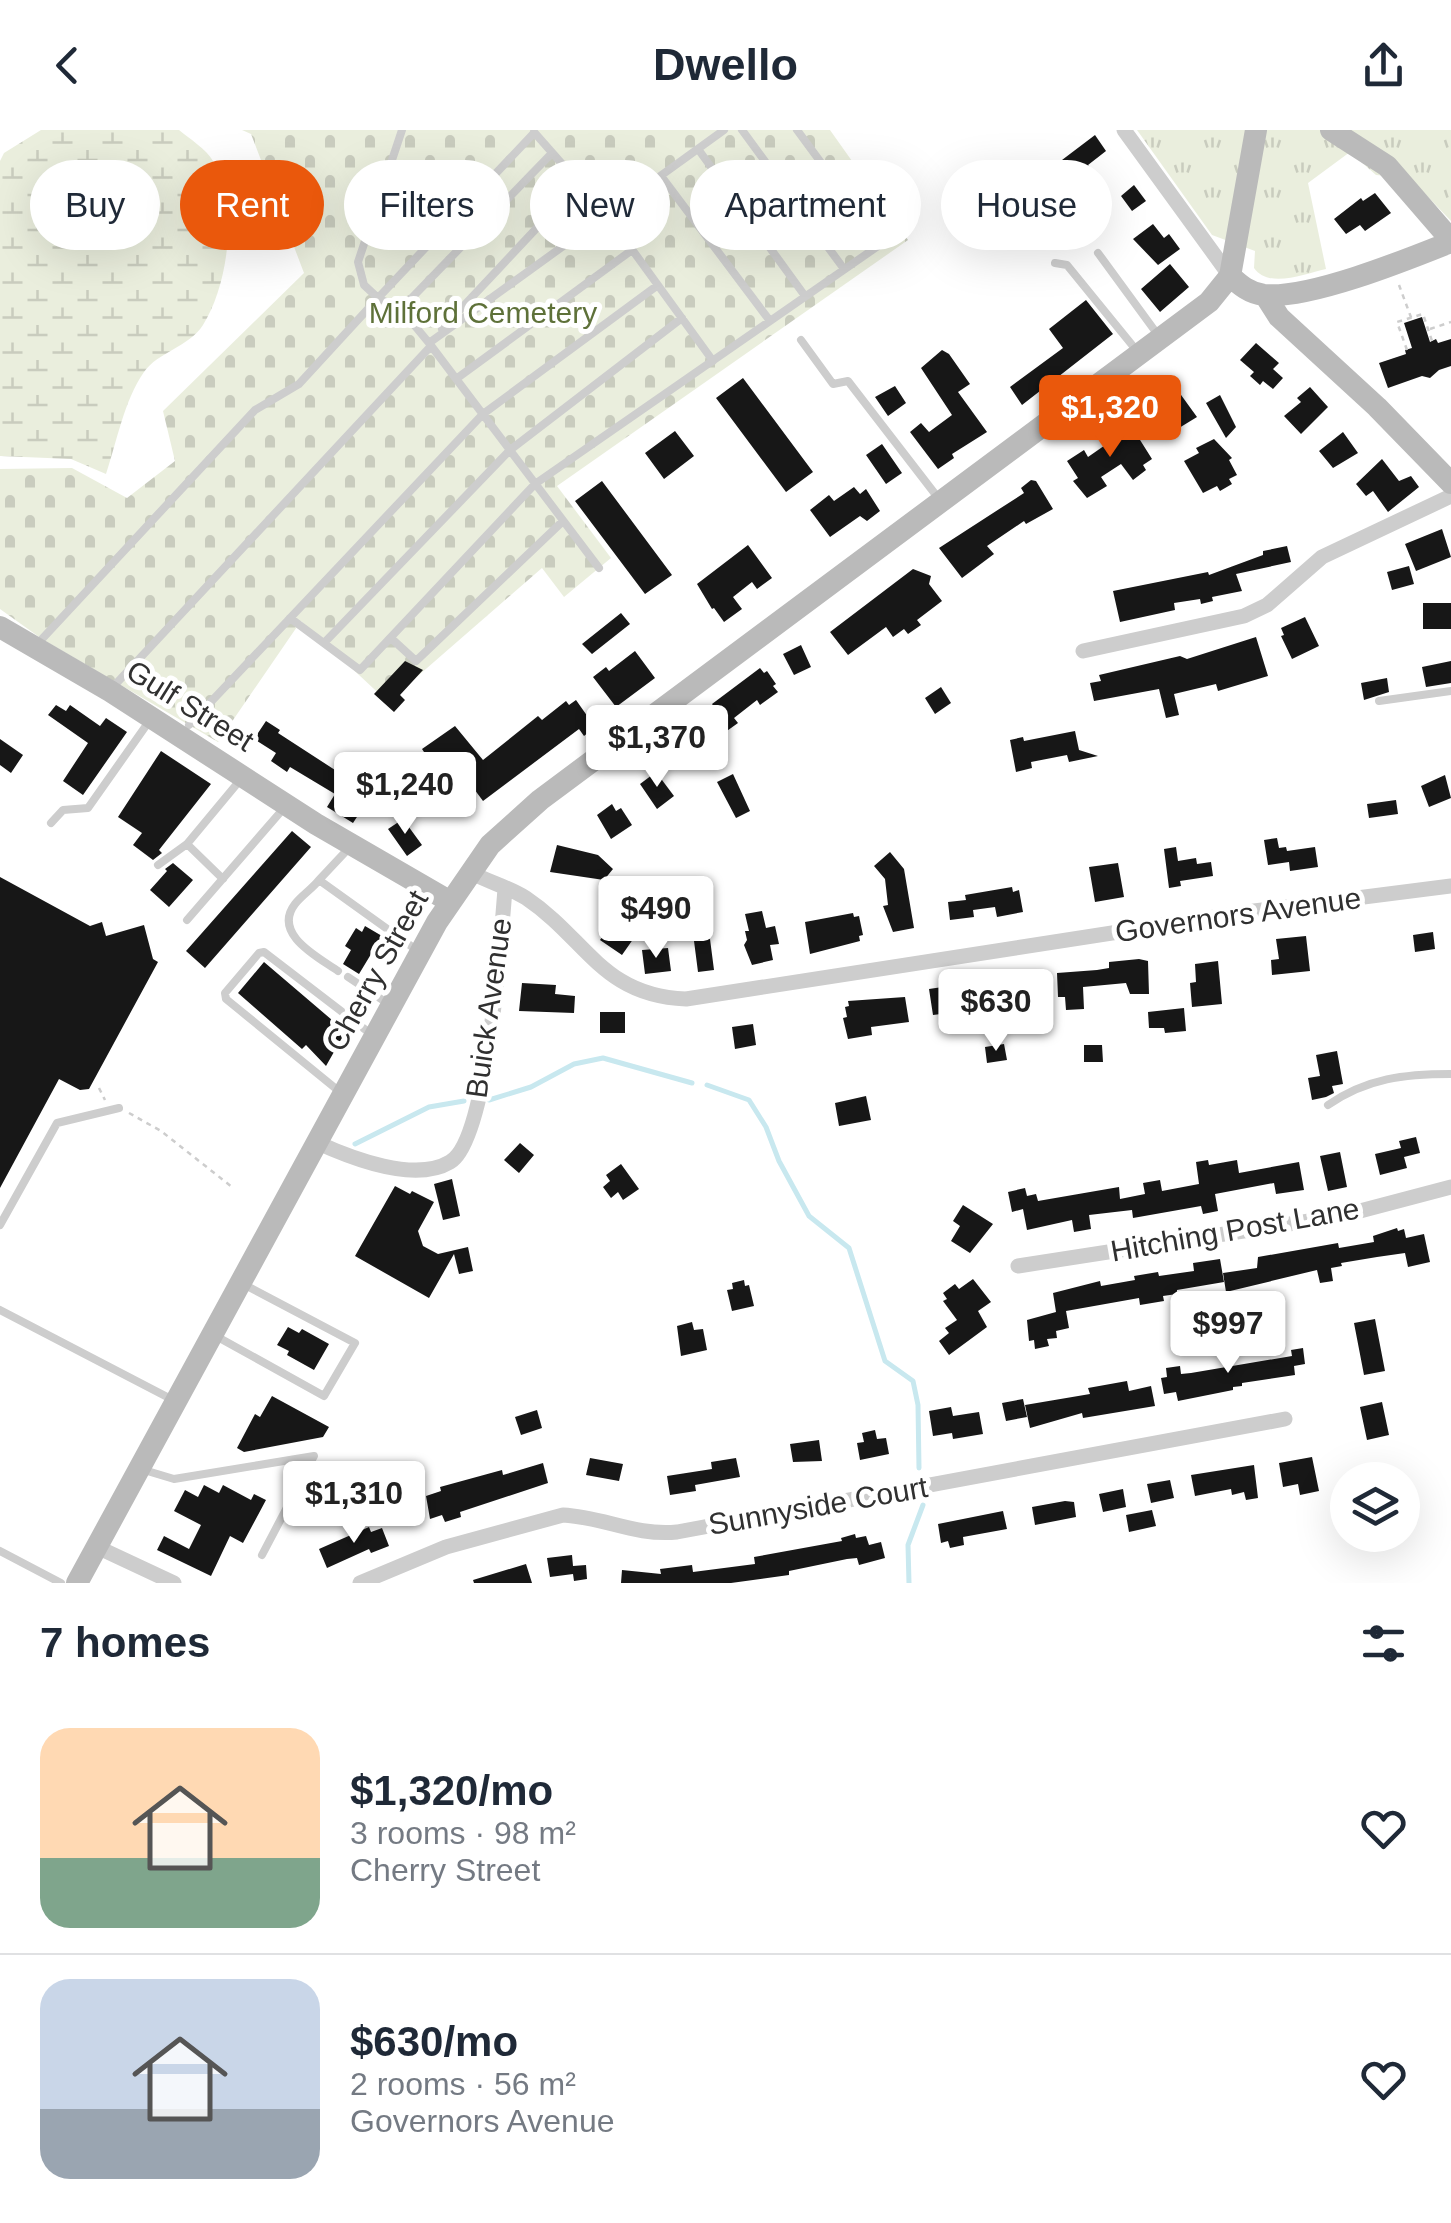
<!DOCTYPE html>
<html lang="en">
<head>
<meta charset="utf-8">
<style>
  :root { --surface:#fff; --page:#f6f6f7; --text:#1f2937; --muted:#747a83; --line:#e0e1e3; --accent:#ea580c }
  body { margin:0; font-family:Arial,sans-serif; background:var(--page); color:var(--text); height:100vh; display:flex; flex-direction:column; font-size:38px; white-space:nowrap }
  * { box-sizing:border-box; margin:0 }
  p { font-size:32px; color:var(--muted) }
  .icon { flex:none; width:55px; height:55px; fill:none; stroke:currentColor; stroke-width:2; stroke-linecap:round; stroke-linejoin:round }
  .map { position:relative; height:1453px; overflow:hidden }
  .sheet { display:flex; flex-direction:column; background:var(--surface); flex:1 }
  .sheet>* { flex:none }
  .hud { position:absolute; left:30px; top:30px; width:1392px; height:90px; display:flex; gap:20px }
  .fabs { position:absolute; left:1330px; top:1332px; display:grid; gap:20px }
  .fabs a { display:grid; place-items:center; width:90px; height:90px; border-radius:50%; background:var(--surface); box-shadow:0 10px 40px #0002; font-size:50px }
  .price { position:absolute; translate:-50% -85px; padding:0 22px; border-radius:10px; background:#fff; color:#222; font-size:32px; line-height:65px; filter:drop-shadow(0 2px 5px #0008) }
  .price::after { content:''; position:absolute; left:50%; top:60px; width:30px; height:22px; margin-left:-15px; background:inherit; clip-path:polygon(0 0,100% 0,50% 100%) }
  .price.selected { background:var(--accent); color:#fff }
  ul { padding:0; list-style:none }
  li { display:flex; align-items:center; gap:30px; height:250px; padding:0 40px }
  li+li { border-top:2px solid var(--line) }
  li span { display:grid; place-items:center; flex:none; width:280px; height:200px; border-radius:30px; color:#555 }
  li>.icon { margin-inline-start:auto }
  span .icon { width:120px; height:120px; fill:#fffc; stroke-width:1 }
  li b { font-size:42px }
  h2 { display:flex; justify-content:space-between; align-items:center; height:120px; padding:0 40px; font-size:42px }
  .tag { padding:0 35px; border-radius:45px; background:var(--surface); box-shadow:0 10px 40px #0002; font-size:35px; line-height:90px }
  .tag.selected { background:var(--accent); color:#fff }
  header { display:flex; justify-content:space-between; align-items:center; height:130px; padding:0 40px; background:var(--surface); font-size:45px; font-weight:600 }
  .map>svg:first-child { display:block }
  .grass { fill:url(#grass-tufts) }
  .wetland { fill:url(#wetland-marsh) }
  .cemetery { fill:url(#cemetery-stones) }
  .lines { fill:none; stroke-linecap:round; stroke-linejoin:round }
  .stream { stroke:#c8e8ef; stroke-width:5 }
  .building { fill:#171717 }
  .path { stroke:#cdcdcd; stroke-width:2.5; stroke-dasharray:5 5; stroke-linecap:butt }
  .lane { stroke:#cdcdcd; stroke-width:8 }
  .street { stroke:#cdcdcd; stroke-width:15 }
  .secondary { stroke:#bababa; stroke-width:22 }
  .labels { text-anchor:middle; stroke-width:10; stroke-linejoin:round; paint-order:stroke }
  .park-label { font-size:30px; fill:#5e7139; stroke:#fff }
  .street-label { font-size:30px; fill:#303030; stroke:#fff }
</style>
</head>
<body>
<header><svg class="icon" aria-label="back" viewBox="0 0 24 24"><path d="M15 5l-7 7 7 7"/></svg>Dwello<svg class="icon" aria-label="share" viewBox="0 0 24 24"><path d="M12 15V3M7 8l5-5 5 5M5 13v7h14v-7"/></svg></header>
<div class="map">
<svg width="1451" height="1453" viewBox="0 0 1451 1453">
  <defs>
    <pattern id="grass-tufts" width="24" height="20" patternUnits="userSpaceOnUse" patternTransform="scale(2.5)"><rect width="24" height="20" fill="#eaeedd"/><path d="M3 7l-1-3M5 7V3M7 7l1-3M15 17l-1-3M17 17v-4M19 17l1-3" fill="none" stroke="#c9ccbe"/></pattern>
    <pattern id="wetland-marsh" width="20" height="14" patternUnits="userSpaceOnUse" patternTransform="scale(2.5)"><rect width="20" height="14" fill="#eaeedd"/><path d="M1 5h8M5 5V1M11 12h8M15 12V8" fill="none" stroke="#c9ccbe"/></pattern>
    <pattern id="cemetery-stones" width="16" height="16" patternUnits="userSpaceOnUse" patternTransform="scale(2.5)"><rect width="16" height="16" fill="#eaeedd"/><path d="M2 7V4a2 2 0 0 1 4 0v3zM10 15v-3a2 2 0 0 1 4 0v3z" fill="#c9ccbe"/></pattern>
  </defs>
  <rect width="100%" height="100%" fill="#fff"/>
  <path class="grass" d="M1137,0H1451V91L1410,48L1376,45L1350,22L1308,53L1326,139C1304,144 1269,159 1254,138L1255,121L1212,105Z"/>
  <path class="wetland" d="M41,0H179C190,9 206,19 213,31C239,72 229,154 203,195C189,217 158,222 144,242C124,271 117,311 106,344L71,329L0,326V31L4,23Z"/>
  <path class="cemetery" d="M242,0H830L908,110L557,356L611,428L564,467L542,438L388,572L301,491L218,612L42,509L0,479V339L72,338L127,368L175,331L163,281L304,143L251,4Z"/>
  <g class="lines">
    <path class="stream" d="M707,955L749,970L766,997L779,1031L809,1086L849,1118L885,1231L913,1251L918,1275L919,1338
      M489,970L531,957L574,934L603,928L692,953
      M355,1014L429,977L464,971
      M909,1453L908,1415L923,1375"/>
  </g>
  <path class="building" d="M1095,5L1106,21L1088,35L1099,50L1084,61L1062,30Z
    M1134,55L1146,71L1132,81L1121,66Z
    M1375,63L1391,83L1365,101L1360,95L1346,104L1334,89L1361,68L1363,71Z
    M1153,94L1164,108L1169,104L1180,119L1158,135L1133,109Z
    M1170,134L1189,157L1160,182L1141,159Z
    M1086,170L1113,204L1022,275L1010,257L1063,218L1049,199Z
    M1422,187L1430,212L1436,209L1438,213L1451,209V236L1439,240L1430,248L1422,246L1388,258L1379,233L1406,224L1405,220L1412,218L1404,193Z
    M1256,213L1279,233L1273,239L1283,248L1273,259L1263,251L1260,255L1250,246L1254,242L1240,230Z
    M942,220L949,224L970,254L958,262L987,302L952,324L954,328L938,339L910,302L921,293L929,302L952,285L921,238Z
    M743,248L813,342L786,362L716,268Z
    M895,256L906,273L888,286L875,267Z
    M1310,257L1328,277L1301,304L1284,286L1301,272L1297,268Z
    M1176,258L1197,287L1179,298L1160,269Z
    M1220,265L1236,297L1226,308L1206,273Z
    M1115,290L1130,294L1152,329L1143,335L1146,340L1133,350L1121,334L1101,347L1107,356L1087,368L1073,351L1078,348L1067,331L1084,320L1088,327L1111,311Z
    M675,301L694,326L664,349L645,323Z
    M1343,302L1358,323L1333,338L1319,321Z
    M1214,309L1232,328L1229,330L1237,345L1229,349L1232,354L1220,361L1217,356L1203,363L1184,331L1199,323L1196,318Z
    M882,314L902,343L886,354L866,325Z
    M1382,329L1399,351L1411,346L1419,357L1388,382L1373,361L1366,366L1356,354Z
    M1031,350L1036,351L1053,379L1026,394L1024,391L987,416L994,424L962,448L939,418L1024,363L1021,358Z
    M602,351L672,445L645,464L575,371Z
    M854,357L860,364L866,359L880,381L867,391L860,386L830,407L810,380L829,365L834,371Z
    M1442,399L1451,427L1416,441L1405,414Z
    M748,415L772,448L757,459L752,452L733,467L742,479L724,492L714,478L712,479L697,454Z
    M1287,416L1291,432L1236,444L1242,461L1212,467L1213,471L1201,474L1200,469L1174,473L1175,480L1120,492L1113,461L1208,442L1209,445L1263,425V421Z
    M1409,436L1414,454L1392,460L1387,442Z
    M913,439L931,446L929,454L942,471L917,490L921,495L908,504L904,499L893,507L886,497L848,525L830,502Z
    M1423,473H1451V499H1423Z
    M621,483L630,494L592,524L582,514Z
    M1305,487L1319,516L1292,529L1281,506L1284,505L1281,498Z
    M1256,507L1268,546L1218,561L1216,554L1174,564L1179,585L1166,588L1159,559L1094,571L1090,553L1101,551L1099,545L1180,526L1187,529Z
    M801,515L811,537L794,545L783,524Z
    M635,521L655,548L616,577L593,547L606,537L609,541Z
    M405,531L423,540L400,565L405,570L394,582L374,564Z
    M1451,531V553L1426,557L1422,537Z
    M760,538L764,543L767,541L776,554L773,556L778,562L760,575L757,570L734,588L738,593L710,613L712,616L702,622L705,626L690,635L687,632L678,638L663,615L674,609L671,604L684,595L687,600L717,581L712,574Z
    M1387,548L1389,562L1364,570L1361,553Z
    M941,557L951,573L935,584L925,568Z
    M576,570L595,597L584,606L579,599L483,671L457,636L436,652L418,627L424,622L422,619L455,596L483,630L538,586L542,590L566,571L569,575Z
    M56,575L66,581L70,575L100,596L106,588L127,602L83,665L63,651L88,613L48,585Z
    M266,591L280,600L278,603L372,664L353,693L327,677L335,664L290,637L287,642L271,631L276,623L254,609Z
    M1075,601L1079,620L1098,626L1069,632L1067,625L1031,632L1032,638L1016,642L1010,610L1023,607L1024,611Z
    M0,609L23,625L11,643L0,635Z
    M161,621L211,654L159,720L162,723L153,730L133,715L142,703L118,687Z
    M656,642L674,666L657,679L640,654Z
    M733,644L750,681L736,688L717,652Z
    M1445,645L1451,668L1429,677L1421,656Z
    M1396,670L1398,684L1369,688L1367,674Z
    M612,674L616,681L621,678L632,695L611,709L597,685Z
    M403,689L422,715L407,726L388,699Z
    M292,701L311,717L205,838L186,821Z
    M1277,708L1279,718L1286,717L1287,721L1315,717L1318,737L1290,741L1289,732L1268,735L1264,710Z
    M557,715L598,725L613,739L604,750L550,742Z
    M1176,717L1178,731L1196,728L1197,734L1211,732L1213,746L1180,751L1181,756L1169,758L1164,719Z
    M890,722L904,739L914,798L893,802L883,776L888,775L885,749L874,736Z
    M173,733L193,750L169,777L150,760L167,741L165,739Z
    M1118,733L1124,767L1095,772L1089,737Z
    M0,747L90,796L102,792L106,806L144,795L153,829L158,832L89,959L80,960L59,949L0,1058Z
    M1012,757L1013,762L1019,760L1023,782L997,787L995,777L973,780L974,787L950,790L948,772L966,770L965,765Z
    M762,781L766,798L775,796L779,814L770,815L773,830L752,835L744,815L747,810L745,801H749L745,784Z
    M853,783L854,787L859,786L863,805L859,806L860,811L810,824L805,792Z
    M614,790L636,805L622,825L600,810Z
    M365,796L382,806L359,844L343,834L351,820L345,816L356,798L362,802Z
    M1433,802L1435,819L1415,822L1413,805Z
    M1306,806L1310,841L1272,845L1271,830L1279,829L1276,809Z
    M710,809L714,840L698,842L694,811Z
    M668,818L671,841L645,844L642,820Z
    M1139,829L1148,831L1149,864H1130L1126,853L1083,857L1084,879L1066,880L1065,867H1058L1057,843L1097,840L1109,838V832Z
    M1218,831L1222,874L1192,877L1190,853L1196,852L1195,834Z
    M264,832L332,890L347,899L326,936L306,915L302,919L238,863Z
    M1017,843L1022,846L1025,875L1004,877L1003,874L999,875L997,848Z
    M522,853L556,855L555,864L575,866L574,883L519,881Z
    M956,855L960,882L954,883L955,889L942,891L941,884L933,885L929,859Z
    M905,867L909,892L871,897L872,905L848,909L843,888L847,887L845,877L849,876L848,871Z
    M1184,878L1186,901L1165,903L1164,898H1149L1148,882Z
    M600,882H625V903H600Z
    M753,894L756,915L735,919L732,897Z
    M1004,914L1007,930L987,933L985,917Z
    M1084,915H1102L1103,932H1084Z
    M1337,921L1343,954L1332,956L1334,963L1326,967L1312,970L1308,948L1320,946L1316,925Z
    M866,966L871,990L839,996L835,973Z
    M1416,1007L1420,1023L1404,1027L1407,1038L1380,1045L1375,1024L1401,1018L1399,1011Z
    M520,1013L534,1025L519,1043L504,1030Z
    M1340,1022L1347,1057L1328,1061L1320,1026Z
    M1208,1030L1209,1035L1237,1030L1239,1043L1299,1032L1304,1060L1276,1064L1274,1053L1215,1064L1218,1081L1203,1084L1201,1076L1133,1088L1132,1080L1089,1085L1091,1099L1074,1102L1072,1090L1027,1100L1023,1079L1012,1082L1008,1062L1025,1058L1027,1066L1036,1064L1038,1071L1119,1057L1120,1069L1145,1064L1143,1053L1160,1050L1162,1061L1199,1054L1196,1032Z
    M621,1034L639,1059L623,1070L618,1062L611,1068L603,1057L610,1051L606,1045Z
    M452,1049L460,1086L443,1090L434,1054Z
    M395,1056L410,1064L412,1061L434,1072L418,1101L423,1116L438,1124L468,1117L473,1141L459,1144L454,1124L429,1168L355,1126Z
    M963,1075L993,1094L970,1123L951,1111L960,1096L953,1091Z
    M1397,1098L1398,1101L1404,1099L1406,1108L1424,1104L1430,1132L1408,1137L1405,1123L1377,1127L1341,1133L1342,1136L1331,1138L1333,1151L1320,1153L1317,1140L1226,1162L1223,1143L1257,1138L1258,1127L1338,1113L1339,1118L1374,1112L1373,1106Z
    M1220,1129L1224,1152L1177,1160V1164L1163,1166L1164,1171L1140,1175L1139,1168L1066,1181L1069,1198L1056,1201L1057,1208L1047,1209L1049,1216L1035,1219L1034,1210L1029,1211L1027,1190L1056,1182L1053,1163L1100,1151L1101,1156L1135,1150L1134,1146L1158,1142L1159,1146L1194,1141L1193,1133Z
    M973,1149L991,1172L978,1181L987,1197L949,1225L939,1211L949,1203L945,1198L957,1190L943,1171L947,1169L943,1163L955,1154L959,1159Z
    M744,1150L745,1156L749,1155L754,1176L732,1181L727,1160L733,1159L732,1153Z
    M1375,1189L1385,1241L1364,1245L1354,1193Z
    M692,1192L694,1200L703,1199L707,1220L681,1226L677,1196Z
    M288,1197L299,1203L302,1199L329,1214L314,1240L287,1225L289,1221L277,1215Z
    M1303,1218L1305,1234L1294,1236L1295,1245L1242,1253V1256L1233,1257V1260L1178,1271L1176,1262L1164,1264L1161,1248L1167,1247L1166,1238L1180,1236L1181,1244L1191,1243L1292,1226L1291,1220Z
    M1127,1251L1129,1261L1151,1256L1155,1276L1083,1288L1082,1283L1030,1298L1025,1275L1090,1264L1088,1258Z
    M272,1266L329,1297L323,1307L244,1322L237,1318L255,1284L260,1287Z
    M1023,1269L1027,1287L1006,1291L1002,1273Z
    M1382,1272L1389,1305L1367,1310L1360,1277Z
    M951,1277L953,1286L979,1282L983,1304L953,1309L952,1303L933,1306L929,1281Z
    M537,1280L542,1298L521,1305L515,1287Z
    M875,1300L877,1309L886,1308L889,1324L860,1330L857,1313L864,1312L862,1303Z
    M819,1310L822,1331L793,1332L790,1314Z
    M1312,1327L1319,1361L1300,1365L1298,1354L1283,1357L1279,1333Z
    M590,1328L623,1334L619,1351L586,1345Z
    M736,1328L740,1347L695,1355L696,1361L670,1365L667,1346L712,1339L711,1332Z
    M543,1333L548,1353L460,1382L461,1387L445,1392L442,1385L430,1389L426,1366L441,1361L440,1357L502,1340L503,1345Z
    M1254,1335L1258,1368L1246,1370L1244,1362L1232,1365L1231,1359L1195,1366L1191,1345Z
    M1170,1350L1174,1368L1151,1373L1147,1354Z
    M204,1355L219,1363L223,1355L251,1370L254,1364L266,1370L243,1413L230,1406L211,1446L157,1420L164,1406L189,1419L201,1395L174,1381L185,1360L198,1367Z
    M1123,1359L1126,1377L1103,1382L1099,1364Z
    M1065,1371L1074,1372L1076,1387L1035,1395L1032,1377Z
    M1152,1380L1156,1396L1129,1402L1126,1385Z
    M1003,1381L1007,1399L963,1407L964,1415L950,1418L948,1411L941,1413L938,1394Z
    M369,1397L371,1402L382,1398L389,1416L371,1423L369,1419L327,1438L319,1419Z
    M855,1404L856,1408L866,1406L869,1415L881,1412L885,1428L859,1435L857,1428L847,1429L789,1441V1445L731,1453H621L622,1440L661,1444L660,1439L692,1435L693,1442L755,1434L754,1427L842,1411L841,1408Z
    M572,1425L573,1436L586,1435L587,1449L574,1451L573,1444L550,1447L547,1428Z
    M526,1434L532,1453H474L473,1450Z"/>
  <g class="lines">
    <path class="path" d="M1399,155L1412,190
      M1430,199L1451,192
      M1407,220L1397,192L1423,184L1432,211
      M99,958L105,970
      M129,983L161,1001L232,1057"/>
    <path class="lane" d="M402,0L358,132L364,155L378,168L534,3
      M742,0L844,139
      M534,2L607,85L713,231
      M698,19L805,166
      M661,46L770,191
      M1098,123L1158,205
      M1055,133L1067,135L1137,221
      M401,179L552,23
      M442,199L579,53
      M801,210L833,254L848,251L939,369
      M429,213L724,0
      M456,249L632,120
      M290,488L360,540L535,354L881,114L797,0
      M42,509L255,280L299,254L378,168L401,179L429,213L599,438
      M392,509L416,531L563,391
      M324,513L510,320L682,188
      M113,557L431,216
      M1379,571L1451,561
      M189,595L483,284L658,155
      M51,693L63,680L88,678L150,590
      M187,714L223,749
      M349,718L319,750L418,821
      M158,735L187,714L241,649
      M319,750C312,759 302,765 295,774C272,804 318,827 338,841
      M187,790L284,678
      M348,847L390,875
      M340,962L242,882L226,869L225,863L259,823L264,822L371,904
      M1328,975C1367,948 1405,944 1451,944
      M0,1095L57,993L119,978
      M0,1180L173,1270
      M214,1205L324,1266L355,1213L245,1155
      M144,1340L174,1349L314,1326L262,1425
      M0,1421L61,1453"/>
    <path class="street" d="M1124,0L1230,146
      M1083,521L1244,486L1267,475L1322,427L1451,366
      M470,742C488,752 509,757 526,768C587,809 602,866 686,869L1254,781L1451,756
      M318,1013C351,1028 415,1053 450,1032C488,1010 501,807 505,759
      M1018,1136L1341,1086L1451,1057
      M97,1417L174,1453
      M360,1453L446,1417L563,1385C604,1387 634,1406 677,1402L1285,1289"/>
    <path class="secondary" d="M1331,0L1387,36L1451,110
      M1230,146C1240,155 1249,163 1264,165C1310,169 1406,130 1451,112
      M1265,165L1279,187L1377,277L1451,353
      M0,497L110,561L316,694L449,771
      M77,1453L437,792L490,715L540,670L1209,172L1230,146L1256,0"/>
  </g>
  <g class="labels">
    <g class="park-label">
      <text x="483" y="193">Milford Cemetery</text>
    </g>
    <g class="street-label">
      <text transform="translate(190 576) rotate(32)" y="10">Gulf Street</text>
      <text transform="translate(1238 785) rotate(-8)" y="10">Governors Avenue</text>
      <text transform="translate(377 841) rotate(-61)" y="10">Cherry Street</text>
      <text transform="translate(489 878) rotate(-82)" y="10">Buick Avenue</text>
      <text transform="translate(1235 1100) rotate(-10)" y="10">Hitching Post Lane</text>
      <text transform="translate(818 1376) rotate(-10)" y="10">Sunnyside Court</text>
    </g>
  </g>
</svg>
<div class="fabs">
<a><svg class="icon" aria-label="layers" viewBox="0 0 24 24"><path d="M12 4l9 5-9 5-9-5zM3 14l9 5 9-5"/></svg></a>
</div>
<b class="price selected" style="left:1110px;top:330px">$1,320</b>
<b class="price" style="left:657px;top:660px">$1,370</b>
<b class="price" style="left:405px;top:707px">$1,240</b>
<b class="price" style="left:656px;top:831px">$490</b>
<b class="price" style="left:996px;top:924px">$630</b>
<b class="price" style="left:1228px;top:1246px">$997</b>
<b class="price" style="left:354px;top:1416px">$1,310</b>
<div class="hud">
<a class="tag">Buy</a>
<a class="tag selected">Rent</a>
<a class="tag">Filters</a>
<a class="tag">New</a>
<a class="tag">Apartment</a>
<a class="tag">House</a>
</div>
</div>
<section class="sheet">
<h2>7 homes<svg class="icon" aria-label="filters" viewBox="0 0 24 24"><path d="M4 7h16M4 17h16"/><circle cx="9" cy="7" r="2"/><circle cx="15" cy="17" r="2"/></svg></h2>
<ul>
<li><span style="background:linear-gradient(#ffd9b3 65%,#7fa58c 0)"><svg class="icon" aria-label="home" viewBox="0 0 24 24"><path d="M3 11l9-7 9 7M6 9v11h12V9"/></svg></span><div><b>$1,320/mo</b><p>3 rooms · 98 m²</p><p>Cherry Street</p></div><svg class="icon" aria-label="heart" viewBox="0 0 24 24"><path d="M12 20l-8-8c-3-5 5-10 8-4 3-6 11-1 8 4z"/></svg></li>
<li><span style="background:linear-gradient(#c9d6e8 65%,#9aa5b1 0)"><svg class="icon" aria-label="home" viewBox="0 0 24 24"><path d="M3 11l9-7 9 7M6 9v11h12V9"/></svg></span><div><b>$630/mo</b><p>2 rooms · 56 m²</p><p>Governors Avenue</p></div><svg class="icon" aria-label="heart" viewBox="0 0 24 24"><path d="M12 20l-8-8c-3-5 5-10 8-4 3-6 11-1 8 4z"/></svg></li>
</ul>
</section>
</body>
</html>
